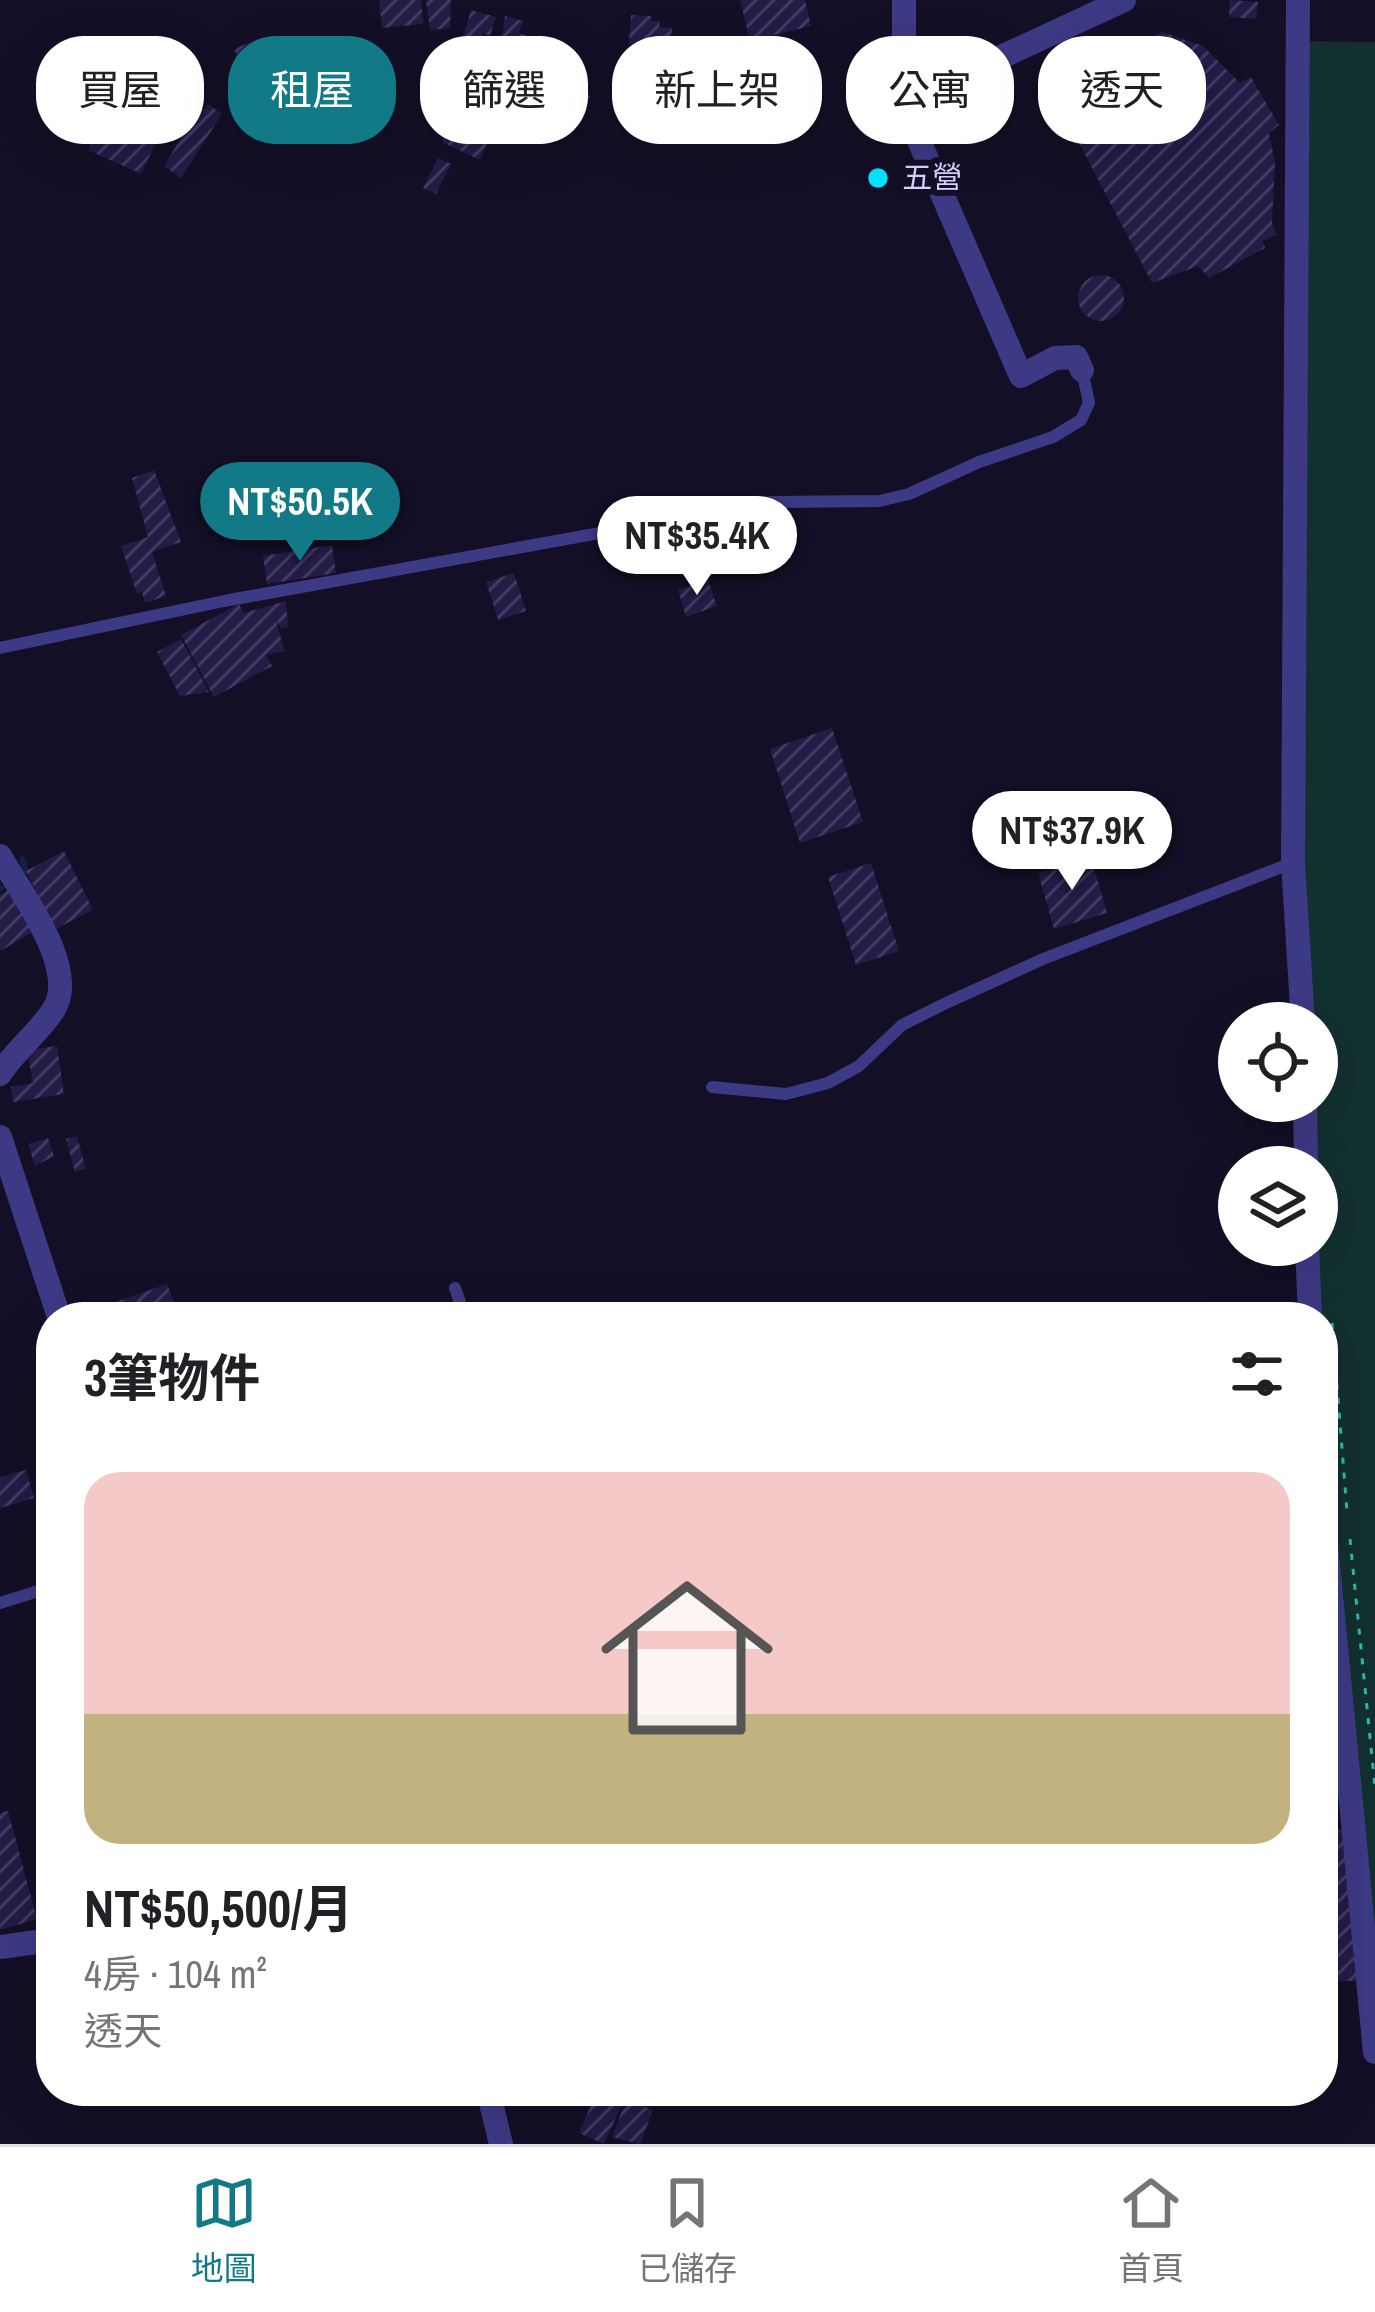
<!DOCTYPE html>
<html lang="zh-TW">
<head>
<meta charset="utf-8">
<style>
  :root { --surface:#fff; --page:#f6f6f6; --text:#202124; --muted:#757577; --line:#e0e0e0; --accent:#127987 }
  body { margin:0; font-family:"Archivo Narrow","Noto Sans TC",sans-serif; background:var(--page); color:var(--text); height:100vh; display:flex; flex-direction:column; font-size:45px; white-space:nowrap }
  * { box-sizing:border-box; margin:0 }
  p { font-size:39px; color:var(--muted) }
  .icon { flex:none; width:66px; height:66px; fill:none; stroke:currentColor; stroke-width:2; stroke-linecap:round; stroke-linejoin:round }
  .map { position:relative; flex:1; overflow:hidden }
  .sheet { position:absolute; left:36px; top:1302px; width:1302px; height:804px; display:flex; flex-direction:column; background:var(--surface); border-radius:48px; box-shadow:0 12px 48px #0002 }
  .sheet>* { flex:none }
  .hud { position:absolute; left:36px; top:36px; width:1305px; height:108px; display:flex; gap:24px }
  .buttons { position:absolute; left:1218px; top:1002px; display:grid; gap:24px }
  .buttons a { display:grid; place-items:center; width:120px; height:120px; border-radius:50%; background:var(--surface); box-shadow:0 12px 48px #0002; font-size:60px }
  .price { position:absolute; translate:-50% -102px; padding:0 27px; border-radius:42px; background:#fff; color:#222; font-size:39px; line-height:78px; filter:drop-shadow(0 3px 6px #0008) }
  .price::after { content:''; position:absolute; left:50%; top:72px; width:36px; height:27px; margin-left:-18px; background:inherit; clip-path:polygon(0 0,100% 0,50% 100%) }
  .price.active { background:var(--accent); color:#fff }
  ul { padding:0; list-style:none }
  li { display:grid; align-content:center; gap:24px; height:636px; padding:0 48px }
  li span { display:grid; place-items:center; height:372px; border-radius:36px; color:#555 }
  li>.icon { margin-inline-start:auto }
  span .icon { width:216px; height:216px; fill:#fffc; stroke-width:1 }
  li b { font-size:51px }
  h2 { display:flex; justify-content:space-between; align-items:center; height:144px; padding:0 48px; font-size:51px }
  .chip { padding:0 42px; border-radius:48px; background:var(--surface); box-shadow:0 12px 48px #0002; font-size:42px; line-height:108px }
  .chip.active { background:var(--accent); color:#fff }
  .tabs { display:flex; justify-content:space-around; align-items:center; height:168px; border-top:3px solid var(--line); background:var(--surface); font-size:33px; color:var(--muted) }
  .tabs a { display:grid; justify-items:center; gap:6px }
  .tabs .active { color:var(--accent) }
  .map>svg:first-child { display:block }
  .grass { fill:#12302f }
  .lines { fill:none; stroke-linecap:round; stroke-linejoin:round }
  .stream { stroke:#0c2248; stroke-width:6 }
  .building { fill:url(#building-hatch) }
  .path { stroke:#2fb8b0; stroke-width:3; stroke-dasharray:6 9; stroke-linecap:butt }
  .service { stroke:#3d3a85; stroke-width:12 }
  .minor { stroke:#3d3a85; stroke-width:24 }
  .poi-dot { fill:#00e5ff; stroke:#130f26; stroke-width:4.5 }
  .labels { text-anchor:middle; stroke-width:12; stroke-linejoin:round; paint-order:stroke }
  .poi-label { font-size:30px; fill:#d9d4ff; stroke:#130f26; text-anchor:start }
</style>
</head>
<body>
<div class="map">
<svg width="1375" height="2144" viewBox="0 0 1375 2144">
  <defs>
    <pattern id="building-hatch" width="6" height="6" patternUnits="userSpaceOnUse" patternTransform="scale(3)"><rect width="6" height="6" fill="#241b47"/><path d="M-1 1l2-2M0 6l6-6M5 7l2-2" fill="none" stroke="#433b63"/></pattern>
  </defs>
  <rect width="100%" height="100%" fill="#130f26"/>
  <path class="grass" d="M1297,41L1375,42V1930L1323,1423V1317H1312L1317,1245V1023H1305Z"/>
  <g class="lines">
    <path class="stream" d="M22,859L26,871
      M0,889L1,888"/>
  </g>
  <path class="building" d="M379,0H421L423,24L382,28Z
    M426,0H451L450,28L430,30Z
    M740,0H805L811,26L750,41Z
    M1230,0L1258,2L1256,19L1229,17Z
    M471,10L496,17L490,36L483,33L482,37L501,43L505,16L523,21L519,33L528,36L524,50L514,47L508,69L458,55Z
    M631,15L651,16V21H660L659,27L672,28L670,50L651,48L650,58L628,57Z
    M1162,32L1203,46L1240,83L1251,77L1279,125L1269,133L1275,162L1272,222L1276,235L1263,241L1265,248L1209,278L1198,266L1152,283L1052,91Z
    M260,38L279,82L253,94L234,49Z
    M459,57L499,75L482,110L443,92Z
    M553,67L591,97L573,122L563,115L547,138L520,119Z
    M123,74L177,99L141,174L88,150Z
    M444,95L490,115L484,129L438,109Z
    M208,104L222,114L181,178L164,166L195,115L198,118Z
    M451,120L490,136L480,160L442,142Z
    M438,158L451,164L436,194L423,188Z
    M1078 298a23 23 0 1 1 46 0a23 23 0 1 1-46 0Z
    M154,470L181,542L152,552L166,596L145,603L142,592L137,594L121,546L148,537L132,478Z
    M332,545L336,573L267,584L263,556Z
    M514,573L526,611L498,620L486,582Z
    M708,580L717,606L686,617L678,590Z
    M286,601L288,627L281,629L276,619L284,651L266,655L272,666L214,697L181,635L239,604L244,613Z
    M181,639L209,692L180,696L157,652Z
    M832,728L863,822L800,843L770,749Z
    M64,851L93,910L55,929L26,871Z
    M1091,858L1107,913L1054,929L1038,873Z
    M871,863L899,951L856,965L828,877Z
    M8,890L33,932L0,951V895Z
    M57,1046L64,1094L13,1102L11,1087L33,1083L27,1050Z
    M77,1136L86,1169L75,1172L66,1139Z
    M48,1138L54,1156L35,1166L28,1144Z
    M167,1284L179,1317H76V1316Z
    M26,1470L34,1498L0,1508V1477Z
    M8,1811L37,1919L0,1930V1813Z
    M1345,1829L1357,1981H1328L1323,1962V1832Z
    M596,2093L622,2104L604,2144L579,2133Z
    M626,2100L653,2110L640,2144L612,2137Z"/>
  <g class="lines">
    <path class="path" d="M1322,1180L1326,1230
      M1332,1323L1347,1511
      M1350,1539L1375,1787"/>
    <path class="service" d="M0,648L224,601L771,502L879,501L909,494L979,462L1053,437L1081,420L1089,403L1082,370
      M712,1087L786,1094L828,1083L859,1066L902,1025L946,1003L1043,959L1292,863
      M455,1288L465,1317
      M0,1603L51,1587"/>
    <path class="minor" d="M904,0V106
      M1298,0L1293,863L1303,1023
      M1082,370L1076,357L1055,358L1021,376L904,106L924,100L999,58L1124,0
      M0,856C21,893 79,968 54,1009C39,1033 15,1050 0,1074
      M1305,1101L1306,1167
      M0,1137L59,1317
      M1307,1245L1310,1317
      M1323,1512L1375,2052
      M0,1947L51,1940
      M488,2091L501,2144"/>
  </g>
  <circle class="poi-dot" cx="878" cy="178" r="12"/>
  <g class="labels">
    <g class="poi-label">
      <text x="902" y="188">五營</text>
    </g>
  </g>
</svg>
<div class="buttons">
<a><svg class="icon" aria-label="locate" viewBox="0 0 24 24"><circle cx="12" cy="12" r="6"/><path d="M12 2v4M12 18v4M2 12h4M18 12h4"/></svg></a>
<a><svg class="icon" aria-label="layers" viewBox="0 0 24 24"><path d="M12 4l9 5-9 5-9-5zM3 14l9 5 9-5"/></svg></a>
</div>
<b class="price active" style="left:300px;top:564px">NT$50.5K</b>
<b class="price" style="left:697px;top:598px">NT$35.4K</b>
<b class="price" style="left:1072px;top:893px">NT$37.9K</b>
<div class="hud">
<a class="chip">買屋</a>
<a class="chip active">租屋</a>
<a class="chip">篩選</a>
<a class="chip">新上架</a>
<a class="chip">公寓</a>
<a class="chip">透天</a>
</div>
<section class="sheet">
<h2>3筆物件<svg class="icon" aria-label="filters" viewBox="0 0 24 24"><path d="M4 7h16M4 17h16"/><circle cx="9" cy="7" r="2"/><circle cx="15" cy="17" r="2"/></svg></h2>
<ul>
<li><span style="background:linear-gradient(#f6c9c9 65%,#c2b280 0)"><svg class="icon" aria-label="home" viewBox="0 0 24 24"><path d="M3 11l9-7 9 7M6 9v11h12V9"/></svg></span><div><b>NT$50,500/月</b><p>4房 · 104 m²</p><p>透天</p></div></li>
</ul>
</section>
</div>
<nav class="tabs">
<a class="active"><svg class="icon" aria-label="map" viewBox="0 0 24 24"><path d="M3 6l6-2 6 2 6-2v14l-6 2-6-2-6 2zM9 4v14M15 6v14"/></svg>地圖</a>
<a><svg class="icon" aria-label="saved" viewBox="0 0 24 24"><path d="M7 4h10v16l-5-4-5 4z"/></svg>已儲存</a>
<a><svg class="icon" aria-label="home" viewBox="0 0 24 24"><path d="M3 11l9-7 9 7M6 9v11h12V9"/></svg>首頁</a>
</nav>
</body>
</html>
